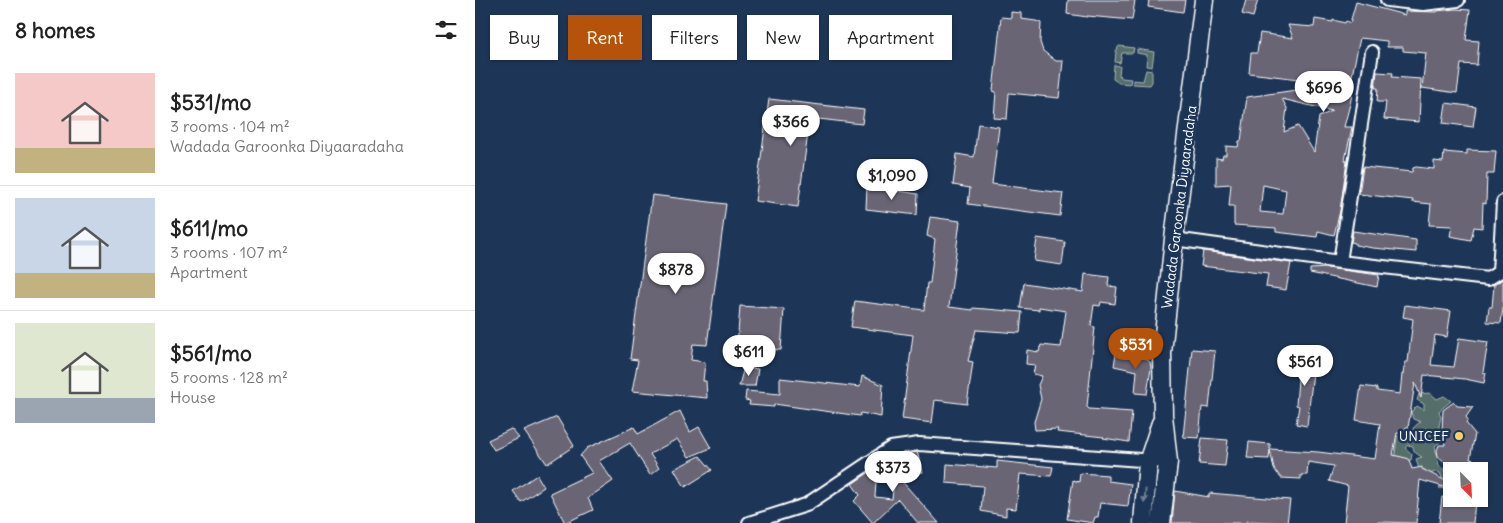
<!DOCTYPE html>
<html lang="en">
<head>
<meta charset="utf-8">
<style>
  :root { --surface:#fff; --page:#f2f2f2; --text:#222; --muted:#767676; --line:#e0e0e0; --accent:#b45309 }
  body { margin:0; font-family:Delius,sans-serif; background:var(--page); color:var(--text); height:100vh; display:flex; flex-direction:column; font-size:19px; white-space:nowrap }
  * { box-sizing:border-box; margin:0 }
  p { font-size:16px; color:var(--muted) }
  .icon { flex:none; width:28px; height:28px; fill:none; stroke:currentColor; stroke-width:2; stroke-linecap:round; stroke-linejoin:round }
  .map { position:relative; flex:1; overflow:hidden }
  .side { display:flex; flex-direction:column; background:var(--surface); width:475px }
  .side>* { flex:none }
  .banner { position:absolute; left:15px; top:15px; width:475px; height:45px; display:flex; gap:10px }
  .needle { width:32px; rotate:156deg }
  .buttons { position:absolute; left:968px; top:462px; display:grid; gap:10px }
  .buttons a { display:grid; place-items:center; width:45px; height:45px; border-radius:0px; background:var(--surface); box-shadow:0 1px 4px #0004; font-size:25px }
  .price { position:absolute; translate:-50% -42px; padding:0 11px; border-radius:18px; background:#fff; color:#222; font-size:16px; line-height:32px; filter:drop-shadow(0 1px 2px #0008) }
  .price::after { content:''; position:absolute; left:50%; top:30px; width:15px; height:11px; margin-left:-8px; background:inherit; clip-path:polygon(0 0,100% 0,50% 100%) }
  .price.selected { background:var(--accent); color:#fff }
  ul { padding:0; list-style:none }
  li { display:flex; align-items:center; gap:15px; height:125px; padding:0 15px }
  li+li { border-top:1px solid var(--line) }
  li span { display:grid; place-items:center; flex:none; width:140px; height:100px; border-radius:0px; color:#555 }
  li>.icon { margin-inline-start:auto }
  span .icon { width:60px; height:60px; fill:#fffc; stroke-width:1 }
  li b { font-size:21px }
  h2 { display:flex; justify-content:space-between; align-items:center; height:60px; padding:0 15px; font-size:21px }
  .tag { padding:0 18px; border-radius:0px; background:var(--surface); box-shadow:0 1px 4px #0004; font-size:18px; line-height:45px }
  .tag.selected { background:var(--accent); color:#fff }
  main { display:flex; flex:1; min-height:0 }
  .map>svg:first-child { display:block }
  .green { fill:#576e6a; stroke:#abb6b4 }
  .building { fill:#696575; stroke:#fff; fill-rule:evenodd }
  .lines { fill:none; stroke-linecap:round; stroke-linejoin:round }
  .street-casing { stroke:#fff; stroke-width:16 }
  .secondary-casing { stroke:#fff; stroke-width:21 }
  .street { stroke:#1d3557; stroke-width:12 }
  .secondary { stroke:#1d3557; stroke-width:18 }
  .oneway { fill:#6c7c92 }
  .poi-dot { fill:#ffd166; stroke:#1d3557; stroke-width:2 }
  .labels { text-anchor:middle; stroke-width:5; stroke-linejoin:round; paint-order:stroke }
  .street-label { font-size:14px; fill:#fff; stroke:#1d3557 }
  .poi-label { font-size:14px; fill:#fff; stroke:#1d3557; text-anchor:end }
</style>
</head>
<body>
<main>
<section class="side">
<h2>8 homes<svg class="icon" aria-label="filters" viewBox="0 0 24 24"><path d="M4 7h16M4 17h16"/><circle cx="9" cy="7" r="2"/><circle cx="15" cy="17" r="2"/></svg></h2>
<ul>
<li><span style="background:linear-gradient(#f6c9c9 75%,#c2b280 0)"><svg class="icon" aria-label="home" viewBox="0 0 24 24"><path d="M3 11l9-7 9 7M6 9v11h12V9"/></svg></span><div><b>$531/mo</b><p>3 rooms · 104 m²</p><p>Wadada Garoonka Diyaaradaha</p></div></li>
<li><span style="background:linear-gradient(#c9d6e8 75%,#c2b280 0)"><svg class="icon" aria-label="home" viewBox="0 0 24 24"><path d="M3 11l9-7 9 7M6 9v11h12V9"/></svg></span><div><b>$611/mo</b><p>3 rooms · 107 m²</p><p>Apartment</p></div></li>
<li><span style="background:linear-gradient(#dfe7d0 75%,#9aa5b1 0)"><svg class="icon" aria-label="home" viewBox="0 0 24 24"><path d="M3 11l9-7 9 7M6 9v11h12V9"/></svg></span><div><b>$561/mo</b><p>5 rooms · 128 m²</p><p>House</p></div></li>
</ul>
</section>
<div class="map">
<svg width="1028" height="523" viewBox="0 0 1028 523">
  <rect width="100%" height="100%" fill="#1d3557"/>
  <filter id="ink" filterUnits="userSpaceOnUse"><feTurbulence type="fractalNoise" baseFrequency=".02" numOctaves="2"/><feDisplacementMap in="SourceGraphic" scale="10" xChannelSelector="R" yChannelSelector="G"/><feConvolveMatrix kernelMatrix="1 2 1 2 8 2 1 2 1" color-interpolation-filters="sRGB"/></filter>
  <g filter="url(#ink)">
    <path class="green" d="M644,46L659,48L658,53H647L645,63L640,62L641,51Z
      M662,49L679,52L677,67L671,66L672,55L662,53Z
      M639,65L645,66L644,75L647,78L656,79L655,84L644,83L638,79Z
      M671,70L677,71V82L675,85L658,84V80L668,81Z
      M955,393L962,399L969,396L976,401L964,411L966,417L964,426L966,441L960,446L964,466L976,474V487L973,489L964,488L967,484V478L965,473L960,472L955,474L950,470L944,469L941,459L947,457C942,454 938,452 938,446L933,445L930,448L937,454L936,460H929L920,456L922,436H927L932,441L935,439C936,431 938,426 946,422L938,419L936,412L942,406L949,410V404L942,400L944,394Z"/>
    <path class="building" d="M593,0H660L657,20L612,16V17L592,14Z
      M674,0H710L708,12L673,7Z
      M771,0H783L778,17L767,14Z
      M881,2L930,15V11L962,12V11L980,9L995,10L991,40L1004,41L1002,65L986,64L982,93L947,88L951,53L928,51V47H912V41L885,38L876,80H878L876,100L869,127H877L870,160L872,161L865,211L859,235L843,231L842,237L801,232V228L759,225V206H754L756,184L741,185V158L747,159L748,155H751V146L763,147L764,141H766L772,97L857,85V83L774,73L776,53H782L785,33L818,38L813,25L839,27L840,19L858,22V20L870,23L871,21L875,23ZM807,99L857,111L844,117L839,152L823,126L809,132L812,108ZM788,185L811,190L808,214L785,212Z
      M536,12L546,13V19L561,21L566,23L565,42L568,51L581,61H588L584,98L534,93L532,119L519,118L521,92L518,91L526,17L536,18Z
      M902,72L918,73L917,77L946,79L944,122L909,119L911,102H902L903,88H900Z
      M294,99L389,110L387,124L335,118L323,207L280,201Z
      M971,103L1001,107L998,127L968,123Z
      M503,124L524,127L517,184L588,193L585,216L493,204L495,188L478,185L482,154L499,157Z
      M992,150L1021,151L1019,174H1012L1011,204L1008,203L1007,228L999,227L996,240L975,236L977,226L954,225L956,204L937,202L938,200L884,194L888,167L937,172L938,168L941,167L959,169V161L968,162L969,152L992,154Z
      M392,186L443,194L442,215L391,209Z
      M177,195L251,204L232,345L218,344L216,360L230,362L228,381H231L232,398L157,391L163,360L155,359Z
      M455,217L485,221L474,307L498,310V308L547,312L545,333L501,330L493,361L498,362L492,404L460,400L457,423L427,419L438,335L376,327L380,301L449,310L452,283H455L460,239L452,236Z
      M878,231L941,240V252L898,248L880,245V243L876,242Z
      M562,238L590,242L587,265L559,261Z
      M728,251L816,263L811,290L791,287L793,274L726,266Z
      M852,268L904,275L902,287L835,273V269Z
      M610,274L634,277L633,286L642,287L640,304L626,302L625,306L619,305L616,326L620,327L612,407L614,409L657,412L654,442L628,438L629,437L582,432L583,429L560,430L559,422L566,399L563,385L567,376L558,374L560,365L551,364L552,350L564,352L566,345L586,347L591,311L564,307V310L545,308L549,283L608,292Z
      M1028,279V308L1026,323L1012,322L1014,307H1017L1019,285Z
      M930,305L976,311L972,337L960,335L956,365L979,367L984,338L1013,342L1008,372L1011,373L1009,383L990,379L949,375L946,398L940,383L933,428L931,427L930,434L922,433L918,455L931,458L934,460L937,469L947,467V469L971,481L969,487L945,480L941,523L903,522V523H869L873,486L854,481L859,466L833,462L832,475H826V479L806,478L799,469L795,450L794,459L772,458L774,442L795,444V449L843,452L900,459L905,424L881,420L886,386L902,388V391L925,394L927,374H928L930,362H933L938,319L928,317Z
      M265,306L309,309L306,350L262,347Z
      M717,349L740,351L734,408L727,407L724,438L708,437Z
      M641,353L669,357L675,362L676,368L672,394L660,393L662,371L639,366Z
      M825,353L840,354L832,426L821,424L824,406L821,405Z
      M269,367L283,369L280,386H264Z
      M387,376L408,385L406,417L386,413L385,416L299,404V407L274,405L275,401L270,400L271,391L305,394V378L385,387Z
      M979,402L982,406L998,407L991,417L993,420L991,423L1000,434L995,459L999,460L996,471H979L963,457L962,450L964,445H970L967,430L968,410Z
      M205,411L215,432L224,427L236,448L214,457L202,439L175,454L184,468L175,475L155,443L124,461L138,481L113,498L118,510L90,523L75,493L117,473L105,456L112,448L159,427L163,434Z
      M82,417L99,446L72,464L49,431Z
      M36,429L44,438L19,450L13,440Z
      M727,438L753,440L750,466L724,464Z
      M442,452L448,472L424,478L464,523H443L423,499L398,523L379,501L385,495L377,484L402,467L400,497L417,499L421,463L429,462L428,455Z
      M225,456L237,470L210,487L199,469Z
      M522,461L578,467L576,476L545,474L541,509L531,508V516L506,511L508,486L471,483L472,464L522,468Z
      M605,473L633,475V481L656,484L653,506L625,503L623,517H620L618,523L592,519L598,480L604,482Z
      M62,475L69,487L46,502L38,491Z
      M700,491L734,497V493L815,500L812,523L772,521L771,523H697Z
      M967,497L1000,501L998,523H964Z"/>
    <g class="lines">
      <g class="street-casing">
        <path id="street" d="M912,0L948,4L983,0
          M699,239L865,262L1013,279L1024,272L1028,202
          M865,262L897,52
          M274,523L331,505L416,448L444,444L693,462"/>
      </g>
      <g class="secondary-casing">
        <path id="secondary" d="M668,523L673,462L686,423
          M686,523L693,462L688,415L687,353L699,239L729,0"/>
      </g>
      <use href="#street" class="street"/>
      <use href="#secondary" class="secondary"/>
    </g>
    <defs><path id="oneway-solid" d="M-6-.8H1V-3.2L6.5 0L1 3.2V.8H-6Z" transform="scale(1.25)"/></defs>
    <use class="oneway" href="#oneway-solid" transform="translate(670 496) rotate(95)"/>
  </g>
  <circle class="poi-dot" cx="984" cy="436" r="5"/>
  <g class="labels">
    <g class="street-label">
      <text transform="translate(704 207) rotate(-83)" y="5">Wadada Garoonka Diyaaradaha</text>
    </g>
    <g class="poi-label">
      <text x="974" y="441">UNICEF</text>
    </g>
  </g>
</svg>
<div class="buttons">
<a><svg class="needle" viewBox="-14 -14 28 28"><path d="M0-13l5 13h-10z" fill="#e53935"/><path d="M0 13l5-13h-10z" fill="#767676"/></svg></a>
</div>
<b class="price" style="left:849px;top:113px">$696</b>
<b class="price" style="left:316px;top:147px">$366</b>
<b class="price" style="left:417px;top:201px">$1,090</b>
<b class="price" style="left:201px;top:295px">$878</b>
<b class="price selected" style="left:661px;top:370px">$531</b>
<b class="price" style="left:274px;top:377px">$611</b>
<b class="price" style="left:830px;top:387px">$561</b>
<b class="price" style="left:418px;top:493px">$373</b>
<div class="banner">
<a class="tag">Buy</a>
<a class="tag selected">Rent</a>
<a class="tag">Filters</a>
<a class="tag">New</a>
<a class="tag">Apartment</a>
</div>
</div>
</main>
</body>
</html>
